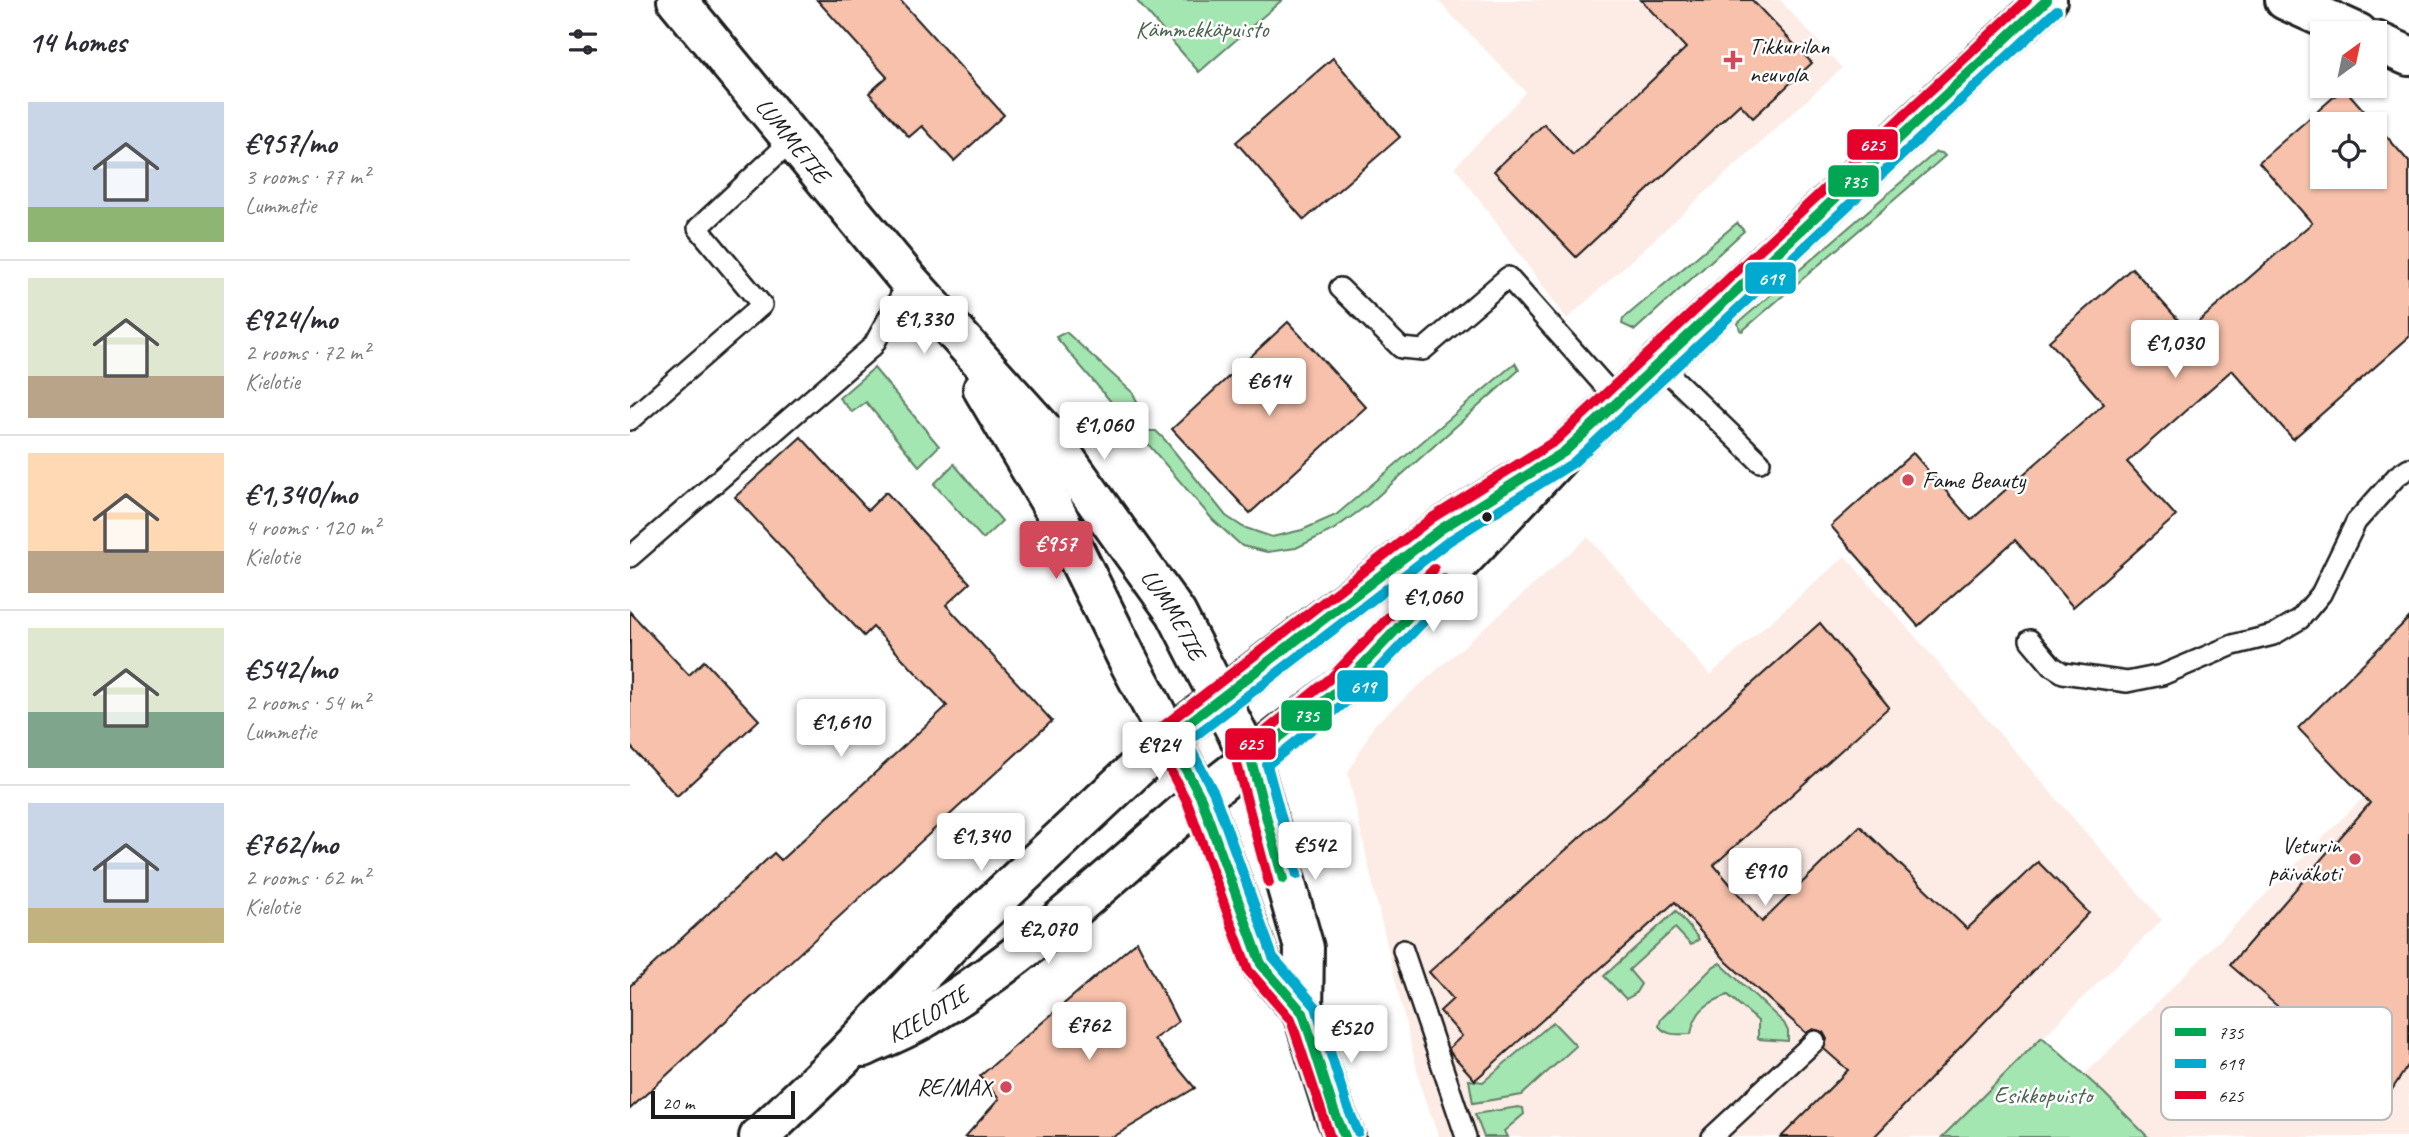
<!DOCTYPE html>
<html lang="en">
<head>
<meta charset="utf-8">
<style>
  :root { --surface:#fff; --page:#f2f2f3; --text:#2b2b33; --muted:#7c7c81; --line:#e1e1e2; --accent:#d1495b }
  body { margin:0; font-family:Caveat,sans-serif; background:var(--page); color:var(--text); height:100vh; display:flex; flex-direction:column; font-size:26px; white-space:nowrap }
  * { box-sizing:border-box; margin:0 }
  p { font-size:23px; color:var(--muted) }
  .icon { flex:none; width:38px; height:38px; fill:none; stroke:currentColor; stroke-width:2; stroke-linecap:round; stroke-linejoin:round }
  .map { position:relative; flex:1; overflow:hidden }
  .drawer { display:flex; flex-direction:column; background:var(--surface); width:630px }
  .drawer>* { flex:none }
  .needle { width:46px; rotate:33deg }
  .buttons { position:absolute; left:1680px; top:21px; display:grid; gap:14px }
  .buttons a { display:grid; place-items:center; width:77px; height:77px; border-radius:0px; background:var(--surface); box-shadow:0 2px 5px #0004; font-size:35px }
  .scale { position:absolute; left:21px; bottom:18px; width:144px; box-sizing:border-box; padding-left:7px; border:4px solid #1c1c1c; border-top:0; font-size:19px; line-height:24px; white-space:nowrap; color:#1c1c1c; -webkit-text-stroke:5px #fff; paint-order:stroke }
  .price { position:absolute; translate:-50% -60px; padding:0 16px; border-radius:7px; background:#fff; color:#222; font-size:23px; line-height:46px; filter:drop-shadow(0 2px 4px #0008) }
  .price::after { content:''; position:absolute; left:50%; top:42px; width:21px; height:16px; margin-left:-10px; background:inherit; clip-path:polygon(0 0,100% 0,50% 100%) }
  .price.current { background:var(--accent); color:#fff }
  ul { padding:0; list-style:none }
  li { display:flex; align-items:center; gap:21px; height:175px; padding:0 28px }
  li+li { border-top:2px solid var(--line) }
  li span { display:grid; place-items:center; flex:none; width:196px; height:140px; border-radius:0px; color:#555 }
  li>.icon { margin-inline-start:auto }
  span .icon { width:84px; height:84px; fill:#fffc; stroke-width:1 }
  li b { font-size:30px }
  h2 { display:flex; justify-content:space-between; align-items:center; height:84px; padding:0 28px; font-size:30px }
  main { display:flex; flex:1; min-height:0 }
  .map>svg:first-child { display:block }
  .built { fill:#fdece6 }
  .green { fill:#a4e6b1; stroke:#608166; stroke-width:2 }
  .building { fill:#f7c1ab; stroke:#1c1c1c; stroke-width:2; fill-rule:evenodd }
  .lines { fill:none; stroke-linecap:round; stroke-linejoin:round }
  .service-casing { stroke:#1c1c1c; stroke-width:24 }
  .minor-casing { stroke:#1c1c1c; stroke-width:44 }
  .tertiary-casing { stroke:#1c1c1c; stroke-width:44 }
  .service { stroke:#fff; stroke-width:19 }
  .minor { stroke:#fff; stroke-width:38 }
  .tertiary { stroke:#fff; stroke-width:38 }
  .bus-1-casing { stroke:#fff; stroke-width:16 }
  .bus-2-casing { stroke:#fff; stroke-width:16 }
  .bus-3-casing { stroke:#fff; stroke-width:16 }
  .bus-1 { stroke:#00a651; stroke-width:10 }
  .bus-2 { stroke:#00a9ce; stroke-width:10 }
  .bus-3 { stroke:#e4002b; stroke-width:10 }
  .poi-dot { fill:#d1495b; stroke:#fff; stroke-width:2.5 }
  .bus-dot { fill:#1c1c1c; stroke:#fff; stroke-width:2.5 }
  .labels { text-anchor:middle; stroke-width:5; stroke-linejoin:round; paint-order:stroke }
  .park-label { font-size:24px; fill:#4c6350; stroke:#fff }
  .poi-label { font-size:24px; fill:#1c1c1c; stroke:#fff; text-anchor:start }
  .street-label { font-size:24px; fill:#1c1c1c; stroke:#fff }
  .key { fill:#fff; stroke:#bbb; stroke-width:2 }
  .key-label { font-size:19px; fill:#1c1c1c }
  .line-badge { stroke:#fff; stroke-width:2.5 }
  .badge-label { font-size:19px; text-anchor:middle; font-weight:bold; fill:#fff }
</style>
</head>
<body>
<main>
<section class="drawer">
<h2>14 homes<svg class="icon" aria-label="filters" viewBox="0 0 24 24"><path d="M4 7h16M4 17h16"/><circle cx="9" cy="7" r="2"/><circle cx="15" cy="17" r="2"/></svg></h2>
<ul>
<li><span style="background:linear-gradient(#c9d6e8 75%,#8fb573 0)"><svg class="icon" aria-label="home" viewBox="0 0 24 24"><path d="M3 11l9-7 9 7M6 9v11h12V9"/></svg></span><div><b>€957/mo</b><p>3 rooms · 77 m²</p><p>Lummetie</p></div></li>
<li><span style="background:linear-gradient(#dfe7d0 70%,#b9a48a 0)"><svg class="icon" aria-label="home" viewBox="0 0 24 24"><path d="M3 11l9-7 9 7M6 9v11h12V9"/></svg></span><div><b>€924/mo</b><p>2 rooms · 72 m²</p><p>Kielotie</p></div></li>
<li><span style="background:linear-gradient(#ffd9b3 70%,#b9a48a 0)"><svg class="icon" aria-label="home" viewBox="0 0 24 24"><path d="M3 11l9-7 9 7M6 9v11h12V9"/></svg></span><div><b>€1,340/mo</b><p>4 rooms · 120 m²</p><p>Kielotie</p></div></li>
<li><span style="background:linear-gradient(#dfe7d0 60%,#7fa58c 0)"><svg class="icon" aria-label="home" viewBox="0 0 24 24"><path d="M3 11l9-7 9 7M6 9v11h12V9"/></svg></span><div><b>€542/mo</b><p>2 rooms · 54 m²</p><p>Lummetie</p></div></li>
<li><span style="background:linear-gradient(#c9d6e8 75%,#c2b280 0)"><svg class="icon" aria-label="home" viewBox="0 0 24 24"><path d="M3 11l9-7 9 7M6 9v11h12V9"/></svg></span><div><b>€762/mo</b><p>2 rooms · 62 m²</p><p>Kielotie</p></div></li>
</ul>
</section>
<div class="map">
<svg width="1779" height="1137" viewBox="0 0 1779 1137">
  <rect width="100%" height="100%" fill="#fff"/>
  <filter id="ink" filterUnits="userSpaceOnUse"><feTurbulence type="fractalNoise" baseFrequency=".0143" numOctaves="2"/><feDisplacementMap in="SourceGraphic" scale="14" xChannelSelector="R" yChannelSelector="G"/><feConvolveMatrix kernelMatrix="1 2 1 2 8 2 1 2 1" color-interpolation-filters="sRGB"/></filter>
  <g filter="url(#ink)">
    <path class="built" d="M807,0H1150L1212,68L937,319L825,167L896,92Z
      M958,537L1080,675L1215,556L1532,920L1312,1137H809L793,1095L744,891L718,773L744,725Z
      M1779,752V1137H1518L1454,1075Z"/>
    <path class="green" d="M506,0H652L569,72Z
      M1306,152L1312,153L1315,156L1112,331L1110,330L1108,323Z
      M1107,223L1114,231L1005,330L992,324L993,319Z
      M436,332L503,393L510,408L506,414L493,416L426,337Z
      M885,363L889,370L739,504L703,530L666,548L637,552L612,546L583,520L511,436L518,431H526L535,440L596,516L613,527L642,537L672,530L706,515Z
      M244,368L309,446L289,466L236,402L222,412L209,398Z
      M324,464L372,521L353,539L304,484Z
      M1046,911L1069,939L1061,945L1045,928L999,970L1011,984L1005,994L996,999L974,976Z
      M1090,963L1154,1023L1158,1031V1041L1128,1039V1021L1098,995C1076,1003 1065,1011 1061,1034C1049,1034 1038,1037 1029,1026L1031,1019L1084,966Z
      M923,1022L946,1046L892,1095L843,1103L839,1080L853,1082Z
      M1412,1037L1474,1093L1518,1137H1312Z
      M888,1107L893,1108L894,1114L874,1131L877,1137H854L845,1114Z"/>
    <path class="building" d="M187,0H270L374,115L324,161L292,126L279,137L239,93L257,77Z
      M1011,0H1122L1182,63L1123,118L1110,104L946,257L864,171L914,124L943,155L1056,48Z
      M703,58L770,137L674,220L606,142Z
      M1714,88L1779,162V337L1663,439L1602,370L1497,462L1546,516L1443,607L1385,540L1288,626L1201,526L1283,453L1341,520L1474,404L1419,341L1502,268L1558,331L1682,223L1629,162ZM1692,124H1745V177H1692Z
      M658,322L736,407L620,513L542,429Z
      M171,437L238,510L256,492L340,583L316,605L422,721L0,1109V986L144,853L151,860L317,706L243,627L234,636L105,497Z
      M0,612L59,675L74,661L129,720L47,796L0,746Z
      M1779,618V1064L1755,1100L1600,965L1740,803L1668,728Z
      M1190,623L1259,707L1084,865L1132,922L1230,826L1337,929L1408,862L1459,913L1244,1137H1151L1218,1070L1194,1049L1197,1039L1193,1032L1183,1029L1176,1033L1097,962L1045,902L845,1080L820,1052L819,1048L832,1036L810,1011L823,999L799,972Z
      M507,941L548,1022L524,1039L565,1088L483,1137H335L369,1099L350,1076Z"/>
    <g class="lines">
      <g class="service-casing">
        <path id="service" d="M710,288L771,348L793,350L878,277L988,401
          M1028,363L1130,462
          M0,420L132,305L68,228L162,140
          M0,557L243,346L279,281
          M1400,640L1422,666L1433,673L1497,682L1532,675L1603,645L1643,635L1670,619L1691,594L1726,522L1767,476L1779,468
          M773,950L836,1137
          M1082,1137L1185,1041"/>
      </g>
      <g class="minor-casing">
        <g id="minor">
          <path d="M1655,0L1728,33"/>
          <path d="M1745,41L1779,56"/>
          <path id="s1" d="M234,1047C255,1037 277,1029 296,1017C397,957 482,874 571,798"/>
          <path d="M129,1137L213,1057L333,931L539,738"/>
        </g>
      </g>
      <g class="tertiary-casing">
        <g id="tertiary">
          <path id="s2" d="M47,0L279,281L422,440L546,613L621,760L674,948L673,1013L704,1111L715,1137"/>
          <path d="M353,389L423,507L498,660L571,798L631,964L673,1013"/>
          <path d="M539,738L811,529L889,480"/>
          <path d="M571,798L712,687L934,452L1417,0"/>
        </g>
      </g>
      <use href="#service" class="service"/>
      <use href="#minor" class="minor"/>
      <use href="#tertiary" class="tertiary"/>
      <g class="bus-1-casing">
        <path id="bus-1" d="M653,879L621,760L712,687L814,579
          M715,1137L704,1111L673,1013L631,964L571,798L539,738L811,529L934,452L1417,0"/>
      </g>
      <g class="bus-2-casing">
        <path id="bus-2" d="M667,875L637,765L722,697L824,589
          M728,1132L717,1106L686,1007L643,957L584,793L557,742L819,541L943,463L1427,10"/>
      </g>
      <g class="bus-3-casing">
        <path id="bus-3" d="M639,883L607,764L609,753L702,677L804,569
          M700,1137L661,1020L618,970L558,804L526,743L527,731L802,518L925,441L1397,0"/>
      </g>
      <use href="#bus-1" class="bus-1"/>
      <use href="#bus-2" class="bus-2"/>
      <use href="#bus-3" class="bus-3"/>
    </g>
  </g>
  <g class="poi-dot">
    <path d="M1099.5 49.5h7v7h7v7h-7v7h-7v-7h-7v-7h7z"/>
    <circle cx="1278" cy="480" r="7"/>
    <circle cx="1725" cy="859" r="7"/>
    <circle cx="376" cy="1087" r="7"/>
  </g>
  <circle class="bus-dot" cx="857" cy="517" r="6"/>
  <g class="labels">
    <g class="park-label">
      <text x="572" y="37">Kämmekkäpuisto</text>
      <text x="1413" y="1103">Esikkopuisto</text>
    </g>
    <g class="poi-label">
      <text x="1119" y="54">Tikkurilan<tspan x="1119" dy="28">neuvola</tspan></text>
      <text x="1292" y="488">Fame Beauty</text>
      <text x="1711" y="853" text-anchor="end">Veturin<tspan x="1711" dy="28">päiväkoti</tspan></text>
      <text x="362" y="1095" text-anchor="end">RE/MAX</text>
    </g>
    <g class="street-label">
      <text dy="8" stroke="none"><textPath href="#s2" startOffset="182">LUMMETIE</textPath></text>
      <text dy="8" stroke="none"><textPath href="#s2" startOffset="791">LUMMETIE</textPath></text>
      <text dy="8" stroke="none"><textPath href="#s1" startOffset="72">KIELOTIE</textPath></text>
    </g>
  </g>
  <rect x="1531" y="1007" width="231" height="113" rx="10" class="key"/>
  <rect x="1545" y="1028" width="31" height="8" fill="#00a651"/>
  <rect x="1545" y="1059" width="31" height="9" fill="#00a9ce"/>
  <rect x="1545" y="1091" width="31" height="8" fill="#e4002b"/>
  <g class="key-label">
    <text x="1588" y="1039">735</text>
    <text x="1588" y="1070">619</text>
    <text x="1588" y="1102">625</text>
  </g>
  <g class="line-badge">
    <rect x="1216" y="128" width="53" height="33" rx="7" fill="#e4002b"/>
    <rect x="1197" y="164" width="53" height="34" rx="7" fill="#00a651"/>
    <rect x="1114" y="261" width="53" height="34" rx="7" fill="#00a9ce"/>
    <rect x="706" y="669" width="53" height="34" rx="7" fill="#00a9ce"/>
    <rect x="650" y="699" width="53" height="33" rx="7" fill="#00a651"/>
    <rect x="594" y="727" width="53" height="34" rx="7" fill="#e4002b"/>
  </g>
  <g class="badge-label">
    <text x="1242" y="151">625</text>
    <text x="1224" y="188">735</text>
    <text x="1141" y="285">619</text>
    <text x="733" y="693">619</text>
    <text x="676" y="722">735</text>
    <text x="620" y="750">625</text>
  </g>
</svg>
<div class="buttons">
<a><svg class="needle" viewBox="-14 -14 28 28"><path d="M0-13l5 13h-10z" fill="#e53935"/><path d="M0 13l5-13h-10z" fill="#7c7c81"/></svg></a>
<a><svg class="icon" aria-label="locate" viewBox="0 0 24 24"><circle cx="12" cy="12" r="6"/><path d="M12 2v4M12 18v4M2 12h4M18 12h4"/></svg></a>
</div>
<div class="scale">20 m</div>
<b class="price" style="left:294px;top:356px">€1,330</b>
<b class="price" style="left:1545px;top:380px">€1,030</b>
<b class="price" style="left:639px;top:418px">€614</b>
<b class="price" style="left:474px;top:462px">€1,060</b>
<b class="price current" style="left:426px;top:581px">€957</b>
<b class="price" style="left:803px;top:634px">€1,060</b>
<b class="price" style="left:211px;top:759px">€1,610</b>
<b class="price" style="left:529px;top:782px">€924</b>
<b class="price" style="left:351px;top:873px">€1,340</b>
<b class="price" style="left:685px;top:882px">€542</b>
<b class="price" style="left:1135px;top:908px">€910</b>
<b class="price" style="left:418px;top:966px">€2,070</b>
<b class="price" style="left:459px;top:1062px">€762</b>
<b class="price" style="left:721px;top:1065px">€520</b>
</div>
</main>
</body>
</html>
